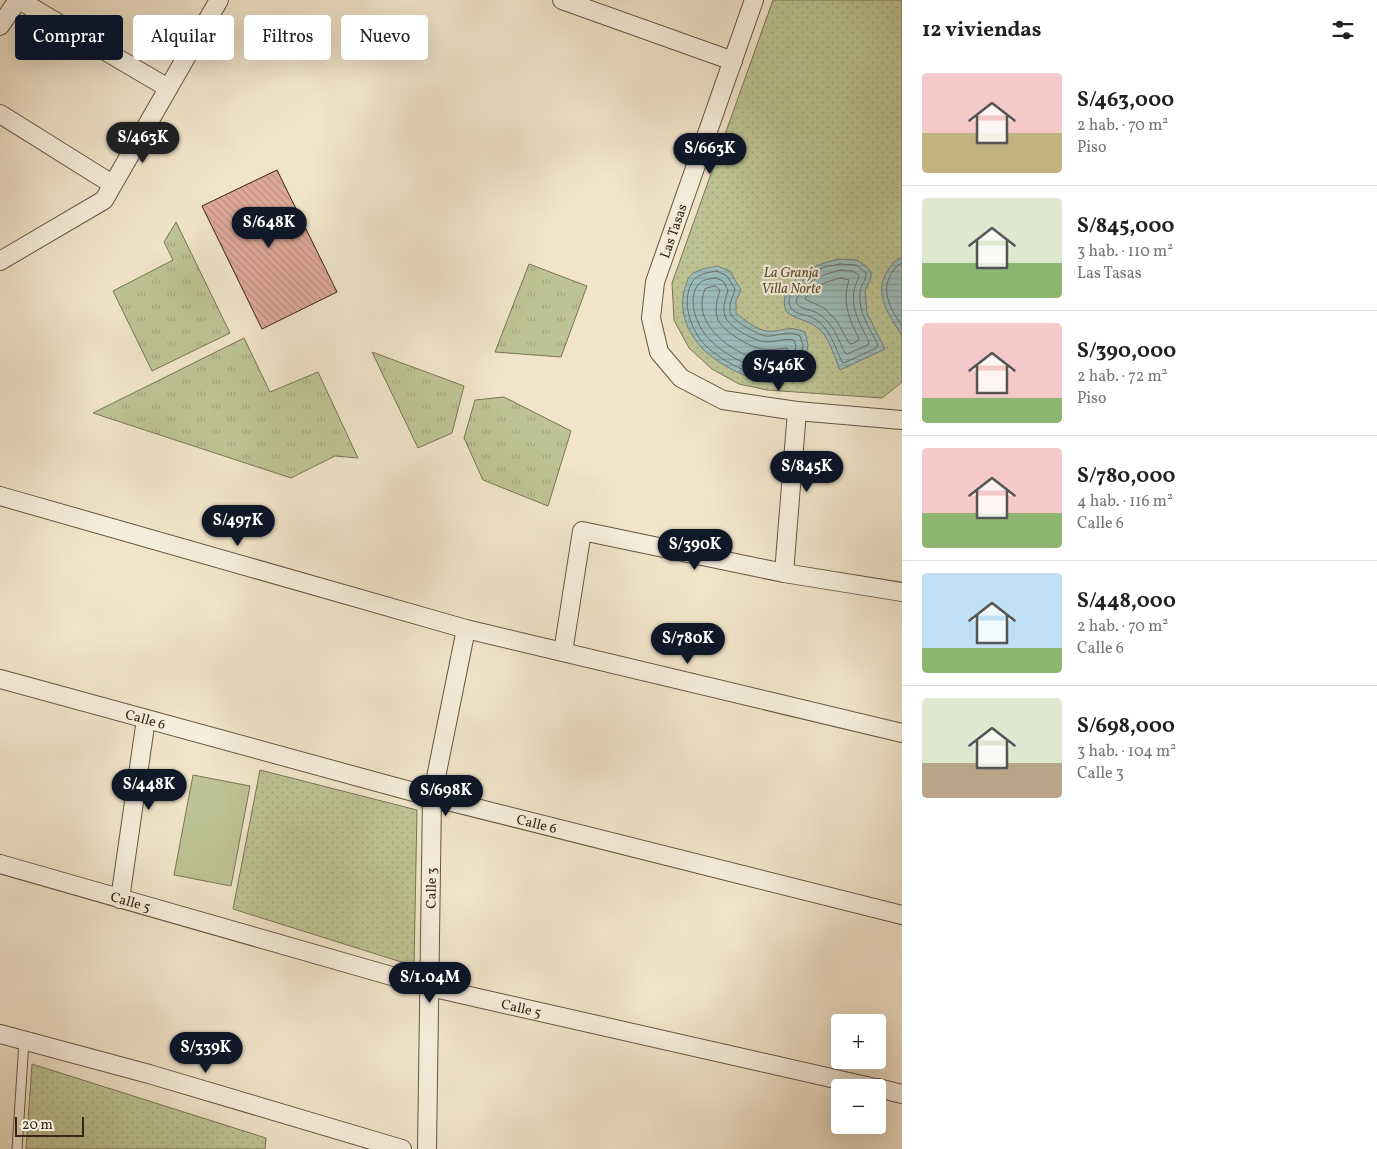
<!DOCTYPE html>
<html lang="es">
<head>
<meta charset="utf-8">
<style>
  :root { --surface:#fff; --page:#f6f6f6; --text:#202124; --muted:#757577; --line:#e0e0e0; --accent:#111827 }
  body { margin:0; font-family:Vollkorn,serif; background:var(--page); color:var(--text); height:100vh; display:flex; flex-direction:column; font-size:19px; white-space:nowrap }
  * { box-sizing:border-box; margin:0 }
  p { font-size:16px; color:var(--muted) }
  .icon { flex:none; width:28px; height:28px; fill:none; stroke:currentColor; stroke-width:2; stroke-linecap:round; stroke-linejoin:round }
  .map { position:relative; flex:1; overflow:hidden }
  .sheet { display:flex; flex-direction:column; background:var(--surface); width:475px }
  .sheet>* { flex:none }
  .top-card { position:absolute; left:15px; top:15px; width:475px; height:45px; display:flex; gap:10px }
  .fabs { position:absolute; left:831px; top:1014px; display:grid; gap:10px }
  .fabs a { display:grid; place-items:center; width:55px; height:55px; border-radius:5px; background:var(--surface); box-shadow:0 5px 20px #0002; font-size:25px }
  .scale { position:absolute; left:15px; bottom:12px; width:69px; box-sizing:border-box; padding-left:5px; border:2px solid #382413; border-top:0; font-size:14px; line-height:18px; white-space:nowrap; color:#382413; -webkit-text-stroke:4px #f6eddc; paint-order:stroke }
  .price { position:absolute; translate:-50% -42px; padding:0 11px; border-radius:18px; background:var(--accent); color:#fff; font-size:16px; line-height:32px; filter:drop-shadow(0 1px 2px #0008) }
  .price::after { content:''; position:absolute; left:50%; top:30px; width:15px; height:11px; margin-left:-8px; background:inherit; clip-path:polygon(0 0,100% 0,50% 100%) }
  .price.on { background:#222; color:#fff }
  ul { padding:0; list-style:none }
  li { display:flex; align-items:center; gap:15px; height:125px; padding:0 20px }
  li+li { border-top:1px solid var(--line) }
  li span { display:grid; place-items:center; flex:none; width:140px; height:100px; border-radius:5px; color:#555 }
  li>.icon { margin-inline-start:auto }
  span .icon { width:60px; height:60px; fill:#fffc; stroke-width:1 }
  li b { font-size:21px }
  h2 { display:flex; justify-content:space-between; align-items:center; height:60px; padding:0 20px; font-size:21px }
  .pill { padding:0 18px; border-radius:5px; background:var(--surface); box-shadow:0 5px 20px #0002; font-size:18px; line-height:45px }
  .pill.on { background:var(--accent); color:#fff }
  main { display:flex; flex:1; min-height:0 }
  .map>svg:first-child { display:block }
  .grass { fill:url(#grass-tufts); stroke:#7a7454 }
  .park { fill:url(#park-dots); stroke:#7a7454 }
  .pitch { fill:#bdc394; stroke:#7a7454 }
  .water { fill:url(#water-rules); stroke:#748078 }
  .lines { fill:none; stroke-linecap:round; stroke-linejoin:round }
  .shore { stroke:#6a7068; stroke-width:1 }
  .building { fill:url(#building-back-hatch); stroke:#382413 }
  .lane-casing { stroke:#665440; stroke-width:11 }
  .street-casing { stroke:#665440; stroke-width:20 }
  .lane { stroke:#f6eddc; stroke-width:9 }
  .street { stroke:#f6eddc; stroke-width:18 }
  .labels { text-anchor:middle; stroke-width:4.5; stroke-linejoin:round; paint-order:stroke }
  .street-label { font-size:14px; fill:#382413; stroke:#f6eddc }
  .park-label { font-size:14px; font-style:italic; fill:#594c33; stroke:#f6eddc }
</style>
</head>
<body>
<main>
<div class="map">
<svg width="902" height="1149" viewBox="0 0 902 1149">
  <defs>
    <pattern id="grass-tufts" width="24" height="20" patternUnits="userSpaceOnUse" patternTransform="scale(1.25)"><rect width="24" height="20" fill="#bdc394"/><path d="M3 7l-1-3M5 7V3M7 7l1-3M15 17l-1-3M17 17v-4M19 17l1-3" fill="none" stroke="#a3a77f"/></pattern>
    <pattern id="park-dots" width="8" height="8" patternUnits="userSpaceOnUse" patternTransform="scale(1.25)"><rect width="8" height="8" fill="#bdc394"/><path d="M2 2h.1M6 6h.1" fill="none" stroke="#a3a77f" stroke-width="1.8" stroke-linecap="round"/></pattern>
    <pattern id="water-rules" width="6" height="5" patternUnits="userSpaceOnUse" patternTransform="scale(1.25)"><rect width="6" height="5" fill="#9cbdbc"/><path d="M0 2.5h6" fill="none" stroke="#87a2a1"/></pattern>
    <pattern id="building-back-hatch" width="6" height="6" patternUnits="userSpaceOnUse" patternTransform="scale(1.25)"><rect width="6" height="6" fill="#dda897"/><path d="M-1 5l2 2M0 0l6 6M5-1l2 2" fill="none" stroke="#be9081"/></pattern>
  </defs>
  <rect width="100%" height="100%" fill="#f1e4c9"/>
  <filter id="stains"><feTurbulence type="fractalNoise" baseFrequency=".004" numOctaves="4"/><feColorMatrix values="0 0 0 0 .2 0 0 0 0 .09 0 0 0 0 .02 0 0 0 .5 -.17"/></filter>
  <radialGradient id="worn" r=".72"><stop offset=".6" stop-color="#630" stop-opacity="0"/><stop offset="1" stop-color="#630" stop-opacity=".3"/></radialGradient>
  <path class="grass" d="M176,222L230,333L152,371L113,291L173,260L164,242Z
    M529,264L587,286L561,357L495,352Z
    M244,338L270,392L318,372L358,458L335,456L291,478L93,413Z
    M372,352L464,386L452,433L418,448Z
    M504,397L571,431L548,506L483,480L464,438L475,400Z"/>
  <path class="park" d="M773,0H902V382L882,398L767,390L739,384L712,369L689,348L674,320L672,283Z
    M260,770L417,810L414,966L233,909Z
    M32,1064L266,1138L265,1149H26Z"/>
  <path class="pitch" d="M193,775L250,786L231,886L174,875Z"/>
  <path class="water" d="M902,257V336C890,316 872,294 888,270C892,264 895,261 902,257Z
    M840,259L857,260L867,267L871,272V278L865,291L867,313L885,349L840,370C835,358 830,342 822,332C811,319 793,320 786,311C784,307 784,300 785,296C793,273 819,263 840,259Z
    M717,266L730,271L741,290L736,301V313C745,320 755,329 766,331C783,333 786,324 805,332L808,345L804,368C798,373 790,380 781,382C761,388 715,363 702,348C687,332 678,309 685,288C686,285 687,280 689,277C696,269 708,268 717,266Z"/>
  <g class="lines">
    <path class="shore" d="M902,263C897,265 894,269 891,274C880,293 892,311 902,326
      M840,264L856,265L866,273C866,280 861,285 860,292C858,313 870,328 878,345L876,348L844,363L842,362C835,347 830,328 815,319C808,314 795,315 791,308C781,292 813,271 825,267C830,266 835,265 840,264Z
      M841,270L853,271L859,275C858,280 855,285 854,290C851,311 861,325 869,342L868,345L847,354L845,353C838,339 833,323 819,314C812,309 799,310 796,302C801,282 823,274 841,270Z
      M717,271L727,276L735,289C733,297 729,303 730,312C732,321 757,334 765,336C778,337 788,329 800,336L803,345L799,366C794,370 786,376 779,377C758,381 720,360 706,346C691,331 680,301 693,281C698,274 709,272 717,271Z
      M716,278L723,281L728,290C726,298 722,307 725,316C728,327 756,342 767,342C776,342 786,338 794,340L796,346L793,362C789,366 782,371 776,371C756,372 725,355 711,341C698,329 686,301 698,285C702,279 710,279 716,278Z
      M841,278L849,280C842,303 849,318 859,339L858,341L851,344L849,343L836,320L824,308L805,299C813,286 827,281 841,278Z
      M715,286L720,290C717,299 714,311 718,320C724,332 751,348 763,349C771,350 779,349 787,348L788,350L786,358C783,360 779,363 776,363C768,365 760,361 753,358C726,348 691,322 705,289Z"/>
  </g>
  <path class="building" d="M277,170L337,292L262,329L202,206Z"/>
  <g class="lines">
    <g class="lane-casing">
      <path id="lane" d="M17,1149L24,1041"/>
    </g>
    <g class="street-casing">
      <g id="street">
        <path d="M19,0L168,88"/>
        <path d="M562,0L733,61"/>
        <path d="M754,0L655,282L651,318L659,352L681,378L723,400L797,411L902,420"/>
        <path d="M0,26L18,0"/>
        <path d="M0,114L112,184"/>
        <path d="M0,261L104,200L219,0"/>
        <path d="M0,496L466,629L902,733"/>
        <path d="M784,573L797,411"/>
        <path d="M563,652L582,531L784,573L902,592"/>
        <path id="s1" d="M0,679L432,797L902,915"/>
        <path id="s2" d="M0,864L430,987L875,1088"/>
        <path d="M120,899L146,719"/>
        <path d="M0,1034L149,1074L402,1149"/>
        <path d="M878,1088L902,1094"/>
        <path id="s3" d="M427,1149L432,797L466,629"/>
      </g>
    </g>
    <use href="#lane" class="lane"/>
    <use href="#street" class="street"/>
  </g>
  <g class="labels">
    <g class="street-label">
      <text transform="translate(673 231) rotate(-71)" y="5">Las Tasas</text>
      <text dy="5" stroke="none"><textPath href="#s1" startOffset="151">Calle 6</textPath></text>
      <text dy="5" stroke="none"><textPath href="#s1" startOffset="556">Calle 6</textPath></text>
      <text dy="5" stroke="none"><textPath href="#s3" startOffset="261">Calle 3</textPath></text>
      <text dy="5" stroke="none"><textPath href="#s2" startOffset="136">Calle 5</textPath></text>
      <text dy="5" stroke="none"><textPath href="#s2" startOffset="541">Calle 5</textPath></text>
    </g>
    <g class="park-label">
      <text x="791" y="277">La Granja<tspan x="791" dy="16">Villa Norte</tspan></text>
    </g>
  </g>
  <rect width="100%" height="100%" filter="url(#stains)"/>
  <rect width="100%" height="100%" fill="url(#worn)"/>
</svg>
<div class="fabs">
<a>+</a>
<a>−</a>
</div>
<div class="scale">20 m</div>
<b class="price on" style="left:143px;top:164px">S/463K</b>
<b class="price" style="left:710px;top:175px">S/663K</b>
<b class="price" style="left:269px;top:249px">S/648K</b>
<b class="price" style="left:779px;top:392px">S/546K</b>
<b class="price" style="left:807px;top:493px">S/845K</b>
<b class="price" style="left:238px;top:547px">S/497K</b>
<b class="price" style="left:695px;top:571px">S/390K</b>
<b class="price" style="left:688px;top:665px">S/780K</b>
<b class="price" style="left:149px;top:811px">S/448K</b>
<b class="price" style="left:446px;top:817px">S/698K</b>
<b class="price" style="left:430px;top:1004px">S/1.04M</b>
<b class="price" style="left:206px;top:1074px">S/339K</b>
<div class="top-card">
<a class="pill on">Comprar</a>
<a class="pill">Alquilar</a>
<a class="pill">Filtros</a>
<a class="pill">Nuevo</a>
</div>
</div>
<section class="sheet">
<h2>12 viviendas<svg class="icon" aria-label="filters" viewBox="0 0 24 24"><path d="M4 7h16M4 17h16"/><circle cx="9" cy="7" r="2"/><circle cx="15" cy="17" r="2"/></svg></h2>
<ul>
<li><span style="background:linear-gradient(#f6c9c9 60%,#c2b280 0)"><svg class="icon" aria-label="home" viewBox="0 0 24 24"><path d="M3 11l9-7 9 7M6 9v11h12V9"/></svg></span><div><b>S/463,000</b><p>2 hab. · 70 m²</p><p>Piso</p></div></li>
<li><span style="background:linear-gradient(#dfe7d0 65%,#8fb573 0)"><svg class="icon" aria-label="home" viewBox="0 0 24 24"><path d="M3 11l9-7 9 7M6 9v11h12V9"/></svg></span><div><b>S/845,000</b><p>3 hab. · 110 m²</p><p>Las Tasas</p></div></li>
<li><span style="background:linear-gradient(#f6c9c9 75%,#8fb573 0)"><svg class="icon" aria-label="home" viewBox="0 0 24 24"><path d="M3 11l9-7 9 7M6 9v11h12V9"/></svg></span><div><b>S/390,000</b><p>2 hab. · 72 m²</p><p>Piso</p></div></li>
<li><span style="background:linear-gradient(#f6c9c9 65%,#8fb573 0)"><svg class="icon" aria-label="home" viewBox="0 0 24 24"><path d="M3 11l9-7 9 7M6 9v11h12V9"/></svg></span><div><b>S/780,000</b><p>4 hab. · 116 m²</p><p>Calle 6</p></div></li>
<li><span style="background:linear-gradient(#bfe0f5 75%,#8fb573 0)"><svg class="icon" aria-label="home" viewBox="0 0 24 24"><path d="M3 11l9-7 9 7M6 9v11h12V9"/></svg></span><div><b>S/448,000</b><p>2 hab. · 70 m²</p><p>Calle 6</p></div></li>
<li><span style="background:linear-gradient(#dfe7d0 65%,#b9a48a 0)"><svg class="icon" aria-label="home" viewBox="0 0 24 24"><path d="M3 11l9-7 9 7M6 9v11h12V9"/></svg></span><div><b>S/698,000</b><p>3 hab. · 104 m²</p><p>Calle 3</p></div></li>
</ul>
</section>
</main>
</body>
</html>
